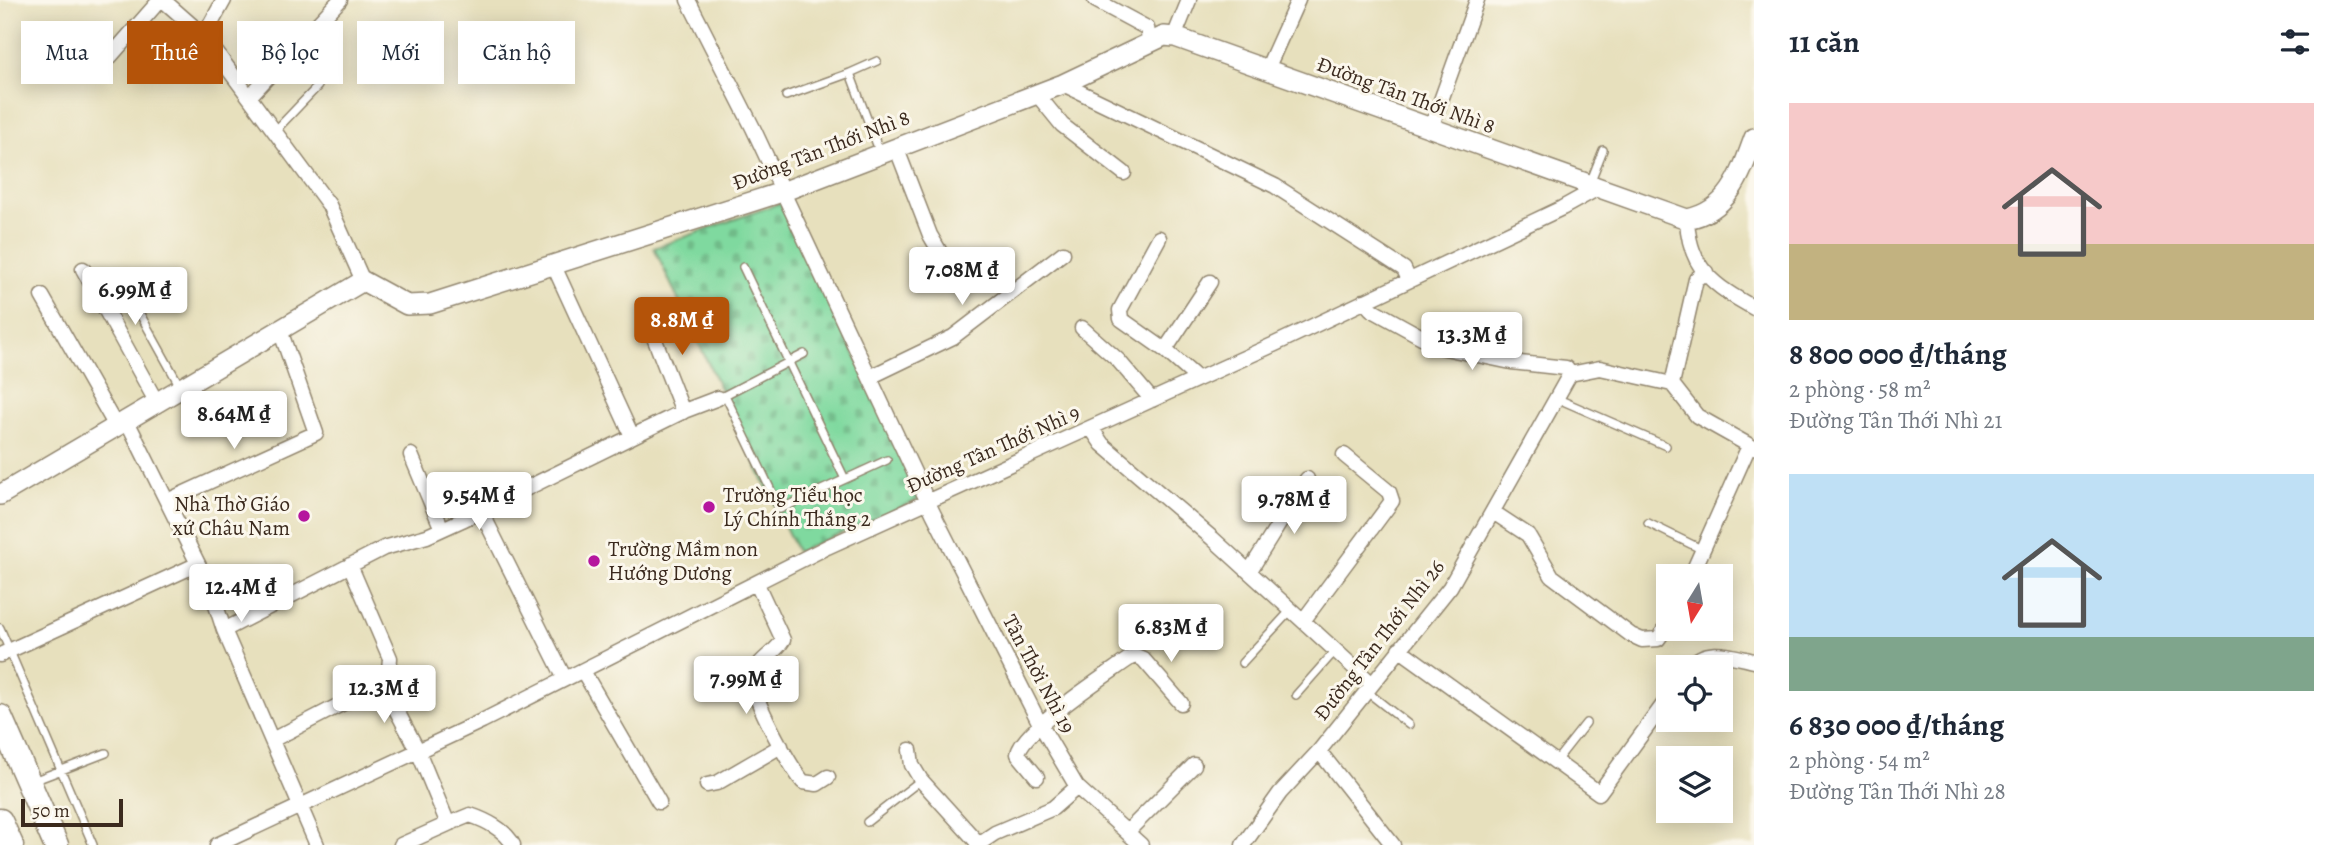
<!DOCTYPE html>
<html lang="vi">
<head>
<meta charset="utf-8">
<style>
  :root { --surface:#fff; --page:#f6f6f7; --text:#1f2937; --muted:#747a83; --accent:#b45309 }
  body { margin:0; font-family:Alegreya,serif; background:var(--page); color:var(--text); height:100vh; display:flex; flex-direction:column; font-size:26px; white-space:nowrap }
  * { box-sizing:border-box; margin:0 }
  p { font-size:23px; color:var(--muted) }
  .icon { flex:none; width:38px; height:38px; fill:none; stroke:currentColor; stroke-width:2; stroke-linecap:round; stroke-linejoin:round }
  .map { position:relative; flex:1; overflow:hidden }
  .sheet { display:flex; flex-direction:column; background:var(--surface); width:595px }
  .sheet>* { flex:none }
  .guide { position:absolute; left:21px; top:21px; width:665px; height:63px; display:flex; gap:14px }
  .needle { width:46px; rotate:191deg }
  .controls { position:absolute; left:1656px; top:564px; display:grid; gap:14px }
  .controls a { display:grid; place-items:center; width:77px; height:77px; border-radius:0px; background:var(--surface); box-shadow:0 4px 18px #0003; font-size:35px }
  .scale { position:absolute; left:21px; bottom:18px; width:102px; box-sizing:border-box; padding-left:7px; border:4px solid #3b2a1e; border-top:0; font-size:19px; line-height:24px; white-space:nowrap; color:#3b2a1e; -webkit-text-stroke:5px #fbf7ec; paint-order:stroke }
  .price { position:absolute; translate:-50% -60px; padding:0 16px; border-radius:7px; background:#fff; color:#222; font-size:23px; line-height:46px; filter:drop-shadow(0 2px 4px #0008) }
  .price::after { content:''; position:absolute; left:50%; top:42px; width:21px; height:16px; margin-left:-10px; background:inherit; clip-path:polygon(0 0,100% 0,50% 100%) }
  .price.selected { background:var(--accent); color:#fff }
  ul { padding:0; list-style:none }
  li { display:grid; align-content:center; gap:14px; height:371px; padding:0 35px }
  li span { display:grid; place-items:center; height:217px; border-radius:0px; color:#555 }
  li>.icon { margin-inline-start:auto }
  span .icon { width:126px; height:126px; fill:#fffc; stroke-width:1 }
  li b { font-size:30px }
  h2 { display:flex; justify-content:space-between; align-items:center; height:84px; padding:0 35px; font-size:30px }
  .chip { padding:0 24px; border-radius:0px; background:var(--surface); box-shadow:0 4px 18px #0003; font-size:24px; line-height:63px }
  .chip.selected { background:var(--accent); color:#fff }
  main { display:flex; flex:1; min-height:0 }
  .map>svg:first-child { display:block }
  .cemetery { fill:url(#cemetery-stones); stroke:#5d825e; stroke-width:2 }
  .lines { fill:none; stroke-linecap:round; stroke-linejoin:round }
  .lane-casing { stroke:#91856e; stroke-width:10 }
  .street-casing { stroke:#91856e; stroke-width:17 }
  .secondary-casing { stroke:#91856e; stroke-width:22 }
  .highway-casing { stroke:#91856e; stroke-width:27 }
  .lane { stroke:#fff; stroke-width:7 }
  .street { stroke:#fff; stroke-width:14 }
  .secondary { stroke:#fff; stroke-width:19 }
  .highway { stroke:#fff; stroke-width:24 }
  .poi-dot { fill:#b5179e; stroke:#fbf7ec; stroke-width:2.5 }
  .labels { text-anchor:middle; stroke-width:6; stroke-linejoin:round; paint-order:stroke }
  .street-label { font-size:21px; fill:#3b2a1e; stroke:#fbf7ec }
  .poi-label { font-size:21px; fill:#3b2a1e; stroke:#fbf7ec; text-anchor:start }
</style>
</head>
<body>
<main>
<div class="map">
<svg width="1754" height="845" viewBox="0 0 1754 845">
  <defs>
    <pattern id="cemetery-stones" width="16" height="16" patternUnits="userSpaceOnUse" patternTransform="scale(1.75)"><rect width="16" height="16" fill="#7fd99f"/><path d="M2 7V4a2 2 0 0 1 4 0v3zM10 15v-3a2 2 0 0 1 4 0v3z" fill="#6fba88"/></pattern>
  </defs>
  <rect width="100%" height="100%" fill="#fbf7ec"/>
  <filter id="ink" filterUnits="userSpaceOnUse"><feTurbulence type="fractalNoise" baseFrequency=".0143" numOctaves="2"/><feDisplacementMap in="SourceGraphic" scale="14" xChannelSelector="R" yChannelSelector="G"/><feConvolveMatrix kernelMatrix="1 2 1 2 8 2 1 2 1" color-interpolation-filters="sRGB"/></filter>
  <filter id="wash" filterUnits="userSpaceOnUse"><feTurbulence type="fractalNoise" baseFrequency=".00686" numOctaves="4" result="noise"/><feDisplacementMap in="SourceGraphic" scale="28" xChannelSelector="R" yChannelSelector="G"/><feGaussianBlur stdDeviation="1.57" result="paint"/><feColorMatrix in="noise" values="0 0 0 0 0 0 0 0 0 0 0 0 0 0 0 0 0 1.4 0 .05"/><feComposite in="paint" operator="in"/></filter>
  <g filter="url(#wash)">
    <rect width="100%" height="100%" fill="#e7e0bd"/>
    <path class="cemetery" d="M780,203L925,497L797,552L654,248Z"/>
  </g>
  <g filter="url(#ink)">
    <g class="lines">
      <g class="lane-casing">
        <path id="lane" d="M850,73L877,61
          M786,96L850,73L880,153
          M275,131L318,86
          M1590,183L1603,150
          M743,267L844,477
          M125,287L181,388
          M725,395L780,509L887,460
          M721,397L804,354
          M1556,398L1666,446
          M1648,523L1703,550
          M0,628L93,845
          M1242,663L1291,610
          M1366,691L1409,725
          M1296,695L1335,651
          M1556,761L1586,723
          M33,781L106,753
          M867,822L921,780"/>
      </g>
      <g class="street-casing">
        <path id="street" d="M163,0L204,36L329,205L363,281
          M688,0L753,128L933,513L1040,724L1077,787L1141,845
          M1095,0L1147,28L1150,43
          M204,36L224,0
          M1174,37L1189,0
          M102,66L160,0
          M1267,69L1298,0
          M1063,84L1275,186L1404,269L1409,280
          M1036,93L1062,125L1124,173
          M250,96L340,0
          M1431,128L1477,0
          M896,147L930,235L944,259
          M1687,219C1689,269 1714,286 1754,308
          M1159,238L1120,310L1121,319L1165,350L1198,379
          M553,264L632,436
          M83,269L157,403
          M1706,272L1696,279L1672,384L1697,416L1754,448
          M42,296L117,428
          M1364,301L1371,309L1440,347L1511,362L1566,368L1570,374
          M646,317L683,412
          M1082,328L1118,360L1152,400
          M1165,350L1210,282
          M1570,374L1600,368L1672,384
          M870,377L953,337L1063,253
          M127,421L211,590L224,630L317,845
          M1091,428L1102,444L1212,538L1371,683
          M411,455L442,529
          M167,501L316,433L280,330
          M481,511L565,679
          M1493,512L1528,535L1552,576L1631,635L1642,640L1658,639L1668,625
          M350,565L390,658L389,670L382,683
          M1249,572L1307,479
          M1691,576L1749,446
          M757,584L783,640C775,654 756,660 753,678C750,696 791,767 803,782L817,784L828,777
          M1303,621L1392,501L1389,492L1344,455
          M224,630L384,548L427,536L462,520L684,411L718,398
          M1399,649L1599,793L1668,698
          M0,655L198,564
          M1690,667C1705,646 1732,656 1754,661
          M583,671L659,802
          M382,683L418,751L448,824L470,815C485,820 506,830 513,845
          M272,740L382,683
          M910,750L912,765L921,780L978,843
          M1319,751L1393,845
          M1037,777L1018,754C1021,730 1108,674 1130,658L1136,656L1143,659L1181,703
          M707,785L717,783L781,746
          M1127,832L1194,765
          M217,845L482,721L827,547L1275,344L1562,208L1600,187
          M401,845L448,824
          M977,845L995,833L1053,808L1077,787
          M1243,845L1280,793L1319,751L1450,587L1570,374"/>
      </g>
      <g class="secondary-casing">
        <path id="secondary" d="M0,495L363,281L407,305L430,304L782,192L1063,84L1164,36L1175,37L1687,219C1729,211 1741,174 1754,138"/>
      </g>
      <g class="highway-casing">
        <path id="highway" d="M0,717L56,845
          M0,821L11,845"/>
      </g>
      <use href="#lane" class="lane"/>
      <use href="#street" class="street"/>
      <use href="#secondary" class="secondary"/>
      <use href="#highway" class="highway"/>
    </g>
  </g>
  <g class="poi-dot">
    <circle cx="709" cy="507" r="7"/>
    <circle cx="304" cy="516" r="7"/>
    <circle cx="594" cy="561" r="7"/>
  </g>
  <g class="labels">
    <g class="street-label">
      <text transform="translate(1406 95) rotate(20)" y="7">Đường Tân Thới Nhì 8</text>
      <text transform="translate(821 150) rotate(-21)" y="7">Đường Tân Thới Nhì 8</text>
      <text transform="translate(993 449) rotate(-24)" y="7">Đường Tân Thới Nhì 9</text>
      <text transform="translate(1379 640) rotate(-52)" y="7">Đường Tân Thới Nhì 26</text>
      <text transform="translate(1039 674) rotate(62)" y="7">Tân Thời Nhì 19</text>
    </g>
    <g class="poi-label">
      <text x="723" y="502">Trường Tiểu học<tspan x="723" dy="24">Lý Chính Thắng 2</tspan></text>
      <text x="290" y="511" text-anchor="end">Nhà Thờ Giáo<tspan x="290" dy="24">xứ Châu Nam</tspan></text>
      <text x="608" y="556">Trường Mầm non<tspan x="608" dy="24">Hướng Dương</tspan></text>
    </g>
  </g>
</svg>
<div class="controls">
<a><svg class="needle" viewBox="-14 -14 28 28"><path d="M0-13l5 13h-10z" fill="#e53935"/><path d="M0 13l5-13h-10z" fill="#747a83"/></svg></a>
<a><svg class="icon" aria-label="locate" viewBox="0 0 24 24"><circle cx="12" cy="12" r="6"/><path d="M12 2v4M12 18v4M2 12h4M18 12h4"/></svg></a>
<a><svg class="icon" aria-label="layers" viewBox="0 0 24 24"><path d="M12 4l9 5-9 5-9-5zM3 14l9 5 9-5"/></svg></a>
</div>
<div class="scale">50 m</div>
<b class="price" style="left:962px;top:307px">7.08M ₫</b>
<b class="price" style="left:135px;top:327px">6.99M ₫</b>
<b class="price selected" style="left:682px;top:357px">8.8M ₫</b>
<b class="price" style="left:1472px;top:372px">13.3M ₫</b>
<b class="price" style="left:234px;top:451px">8.64M ₫</b>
<b class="price" style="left:479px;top:532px">9.54M ₫</b>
<b class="price" style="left:1294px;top:536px">9.78M ₫</b>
<b class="price" style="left:241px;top:624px">12.4M ₫</b>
<b class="price" style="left:1171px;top:664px">6.83M ₫</b>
<b class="price" style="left:746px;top:716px">7.99M ₫</b>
<b class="price" style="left:384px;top:725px">12.3M ₫</b>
<div class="guide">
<a class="chip">Mua</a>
<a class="chip selected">Thuê</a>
<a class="chip">Bộ lọc</a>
<a class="chip">Mới</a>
<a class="chip">Căn hộ</a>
</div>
</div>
<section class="sheet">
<h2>11 căn<svg class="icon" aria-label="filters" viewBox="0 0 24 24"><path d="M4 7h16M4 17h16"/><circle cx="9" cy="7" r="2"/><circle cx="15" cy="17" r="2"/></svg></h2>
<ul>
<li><span style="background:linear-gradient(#f6c9c9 65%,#c2b280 0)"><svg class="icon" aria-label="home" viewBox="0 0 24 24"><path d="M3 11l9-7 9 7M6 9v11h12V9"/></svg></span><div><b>8 800 000 ₫/tháng</b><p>2 phòng · 58 m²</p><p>Đường Tân Thới Nhì 21</p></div></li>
<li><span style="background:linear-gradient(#bfe0f5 75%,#7fa58c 0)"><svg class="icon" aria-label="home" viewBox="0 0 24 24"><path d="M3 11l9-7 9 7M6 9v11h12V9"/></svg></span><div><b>6 830 000 ₫/tháng</b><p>2 phòng · 54 m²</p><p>Đường Tân Thới Nhì 28</p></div></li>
</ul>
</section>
</main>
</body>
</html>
